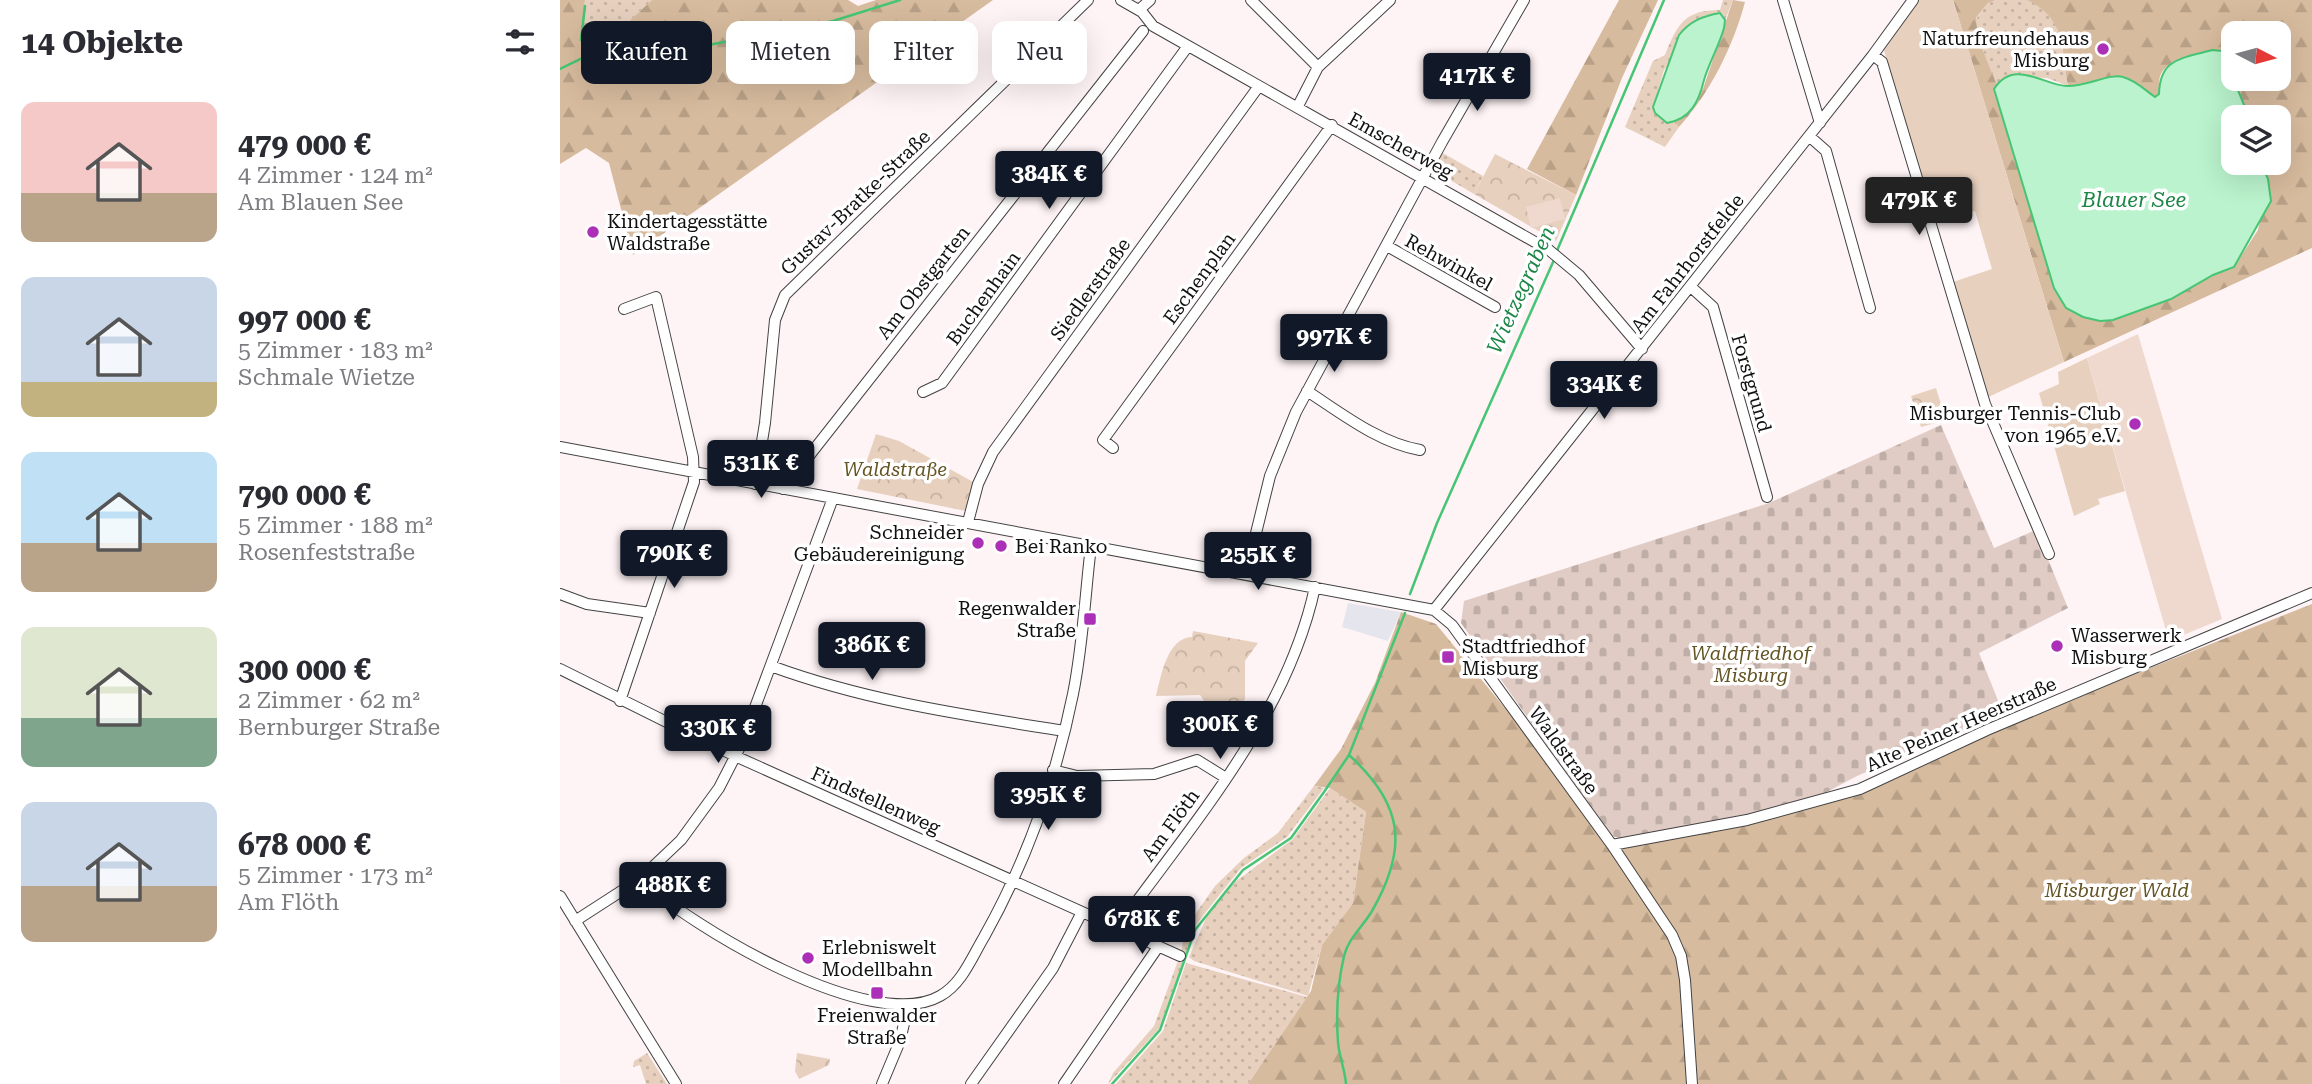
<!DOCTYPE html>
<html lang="de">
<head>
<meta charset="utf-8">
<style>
  :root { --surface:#fff; --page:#f2f2f3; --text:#2b2b33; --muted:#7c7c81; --accent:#111827 }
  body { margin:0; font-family:"Roboto Serif",serif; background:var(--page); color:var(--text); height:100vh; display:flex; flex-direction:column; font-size:26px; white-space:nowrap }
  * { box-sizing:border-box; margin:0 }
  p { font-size:23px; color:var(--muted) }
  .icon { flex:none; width:38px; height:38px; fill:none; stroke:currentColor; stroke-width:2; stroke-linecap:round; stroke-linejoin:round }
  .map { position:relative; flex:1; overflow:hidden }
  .panel { display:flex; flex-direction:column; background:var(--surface); width:560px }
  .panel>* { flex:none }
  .top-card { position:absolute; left:21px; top:21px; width:665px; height:63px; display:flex; gap:14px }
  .needle { width:46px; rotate:96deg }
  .controls { position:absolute; left:1661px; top:21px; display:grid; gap:14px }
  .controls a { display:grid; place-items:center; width:70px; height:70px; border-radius:14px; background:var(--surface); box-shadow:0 7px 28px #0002; font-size:35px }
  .price { position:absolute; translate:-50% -60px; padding:0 16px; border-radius:7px; background:var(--accent); color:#fff; font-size:23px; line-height:46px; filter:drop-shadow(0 2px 4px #0008) }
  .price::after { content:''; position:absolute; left:50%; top:42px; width:21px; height:16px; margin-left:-10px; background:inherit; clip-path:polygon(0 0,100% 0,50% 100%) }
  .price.current { background:#222; color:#fff }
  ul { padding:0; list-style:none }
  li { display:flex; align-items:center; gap:21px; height:175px; padding:0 21px }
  li span { display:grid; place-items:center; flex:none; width:196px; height:140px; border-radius:14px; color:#555 }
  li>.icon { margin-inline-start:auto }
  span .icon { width:84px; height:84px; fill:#fffc; stroke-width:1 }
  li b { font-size:30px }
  h2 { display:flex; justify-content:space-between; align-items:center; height:84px; padding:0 21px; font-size:30px }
  .tag { padding:0 24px; border-radius:14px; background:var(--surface); box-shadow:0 7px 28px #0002; font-size:24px; line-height:63px }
  .tag.current { background:var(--accent); color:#fff }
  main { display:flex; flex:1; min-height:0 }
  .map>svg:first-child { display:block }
  .industrial { fill:#e5e6ed }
  .grass { fill:url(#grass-dots) }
  .forest { fill:url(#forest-firs) }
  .cemetery { fill:url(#cemetery-stones) }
  .park { fill:url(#park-crowns) }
  .garden { fill:#e7d0be }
  .pitch { fill:#efd9cf }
  .water { fill:#baf3cd; stroke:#46c574; stroke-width:2 }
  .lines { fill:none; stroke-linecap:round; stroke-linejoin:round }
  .stream { stroke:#46c574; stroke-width:2.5 }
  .minor-casing { stroke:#434343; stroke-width:12 }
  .minor { stroke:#fff; stroke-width:10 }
  .poi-dot { fill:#ac2fb8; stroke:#fff; stroke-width:2.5 }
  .labels { text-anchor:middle; stroke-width:7; stroke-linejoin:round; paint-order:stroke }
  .poi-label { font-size:19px; fill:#101010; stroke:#fff; text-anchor:start }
  .street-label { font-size:19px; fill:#101010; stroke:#fff }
  .park-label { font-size:19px; font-style:italic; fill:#645423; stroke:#fff }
  .water-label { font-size:21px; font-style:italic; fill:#1d8647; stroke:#fff }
</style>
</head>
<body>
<main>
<section class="panel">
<h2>14 Objekte<svg class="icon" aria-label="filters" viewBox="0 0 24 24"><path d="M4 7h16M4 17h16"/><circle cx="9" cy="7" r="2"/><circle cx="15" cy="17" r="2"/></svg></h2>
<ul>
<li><span style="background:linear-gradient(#f6c9c9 65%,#b9a48a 0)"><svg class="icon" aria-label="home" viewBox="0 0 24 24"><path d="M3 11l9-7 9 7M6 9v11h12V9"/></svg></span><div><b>479 000 €</b><p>4 Zimmer · 124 m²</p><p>Am Blauen See</p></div></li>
<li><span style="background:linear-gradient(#c9d6e8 75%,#c2b280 0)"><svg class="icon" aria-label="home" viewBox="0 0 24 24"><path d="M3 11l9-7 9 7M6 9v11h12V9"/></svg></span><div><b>997 000 €</b><p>5 Zimmer · 183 m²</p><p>Schmale Wietze</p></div></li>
<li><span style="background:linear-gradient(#bfe0f5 65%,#b9a48a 0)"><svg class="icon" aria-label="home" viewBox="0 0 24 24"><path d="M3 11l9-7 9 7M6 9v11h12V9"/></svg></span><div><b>790 000 €</b><p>5 Zimmer · 188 m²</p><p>Rosenfeststraße</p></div></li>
<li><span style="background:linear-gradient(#dfe7d0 65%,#7fa58c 0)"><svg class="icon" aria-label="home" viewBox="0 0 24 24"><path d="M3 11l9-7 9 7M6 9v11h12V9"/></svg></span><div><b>300 000 €</b><p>2 Zimmer · 62 m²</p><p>Bernburger Straße</p></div></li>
<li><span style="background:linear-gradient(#c9d6e8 60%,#b9a48a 0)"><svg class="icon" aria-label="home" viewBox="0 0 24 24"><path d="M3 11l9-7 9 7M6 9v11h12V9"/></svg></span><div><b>678 000 €</b><p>5 Zimmer · 173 m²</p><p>Am Flöth</p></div></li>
</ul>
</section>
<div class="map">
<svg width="1752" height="1084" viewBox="0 0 1752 1084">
  <defs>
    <pattern id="grass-dots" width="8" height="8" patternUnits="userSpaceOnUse" patternTransform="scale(1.75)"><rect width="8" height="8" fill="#e7d0be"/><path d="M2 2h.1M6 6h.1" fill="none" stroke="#c5b2a2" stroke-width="1.8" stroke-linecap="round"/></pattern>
    <pattern id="forest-firs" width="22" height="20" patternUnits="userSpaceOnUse" patternTransform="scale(1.75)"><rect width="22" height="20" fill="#d7bb9e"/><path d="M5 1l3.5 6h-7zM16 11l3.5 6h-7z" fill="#b8a087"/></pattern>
    <pattern id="cemetery-stones" width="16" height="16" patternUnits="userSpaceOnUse" patternTransform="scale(1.75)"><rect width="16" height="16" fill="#e0ccc4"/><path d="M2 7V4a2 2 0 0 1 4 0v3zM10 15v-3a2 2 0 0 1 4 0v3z" fill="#bfaea7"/></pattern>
    <pattern id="park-crowns" width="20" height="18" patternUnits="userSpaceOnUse" patternTransform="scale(1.75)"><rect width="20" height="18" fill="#e7d0be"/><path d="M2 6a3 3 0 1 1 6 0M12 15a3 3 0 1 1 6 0" fill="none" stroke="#c5b2a2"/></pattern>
  </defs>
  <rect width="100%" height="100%" fill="#fef3f5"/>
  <path class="industrial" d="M788,603L841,612L828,641L782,627Z"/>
  <path class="grass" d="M25,0H92L66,24L24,45L21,39Z
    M1163,0H1173L1165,20L1160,13L1144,16L1104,70L1093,107L1095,113L1107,123L1118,120L1116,124L1119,127L1105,147L1065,127L1093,61L1105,55C1117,25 1124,10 1160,10Z
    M1436,0C1445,0 1460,0 1469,0C1505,13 1502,56 1508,86L1487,78L1452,77L1437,85L1418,38L1416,19L1428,3Z
    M881,152L923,176L914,194L875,171L873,165Z
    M754,786L764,788L727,837L681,868L661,893L635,926L625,955L621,954L625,929L655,886L684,858L718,833Z
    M770,788L806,812L793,903L762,945L748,996L634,961L629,957L648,914L675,882L733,839Z
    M619,958L623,961L599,1029L548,1084L553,1073L594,1026Z
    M626,963L747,997L688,1084H556L603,1031Z
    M87,1053L107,1084H86L80,1065L73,1067L74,1061Z"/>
  <path class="forest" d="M0,0H25L21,39L25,45L66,24L92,0H288L298,6L316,0H433L73,255L49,163L26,148L0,164Z
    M1059,0H1098L1062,78L1016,195L967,169Z
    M1173,0L1185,2C1173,47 1150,93 1119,127L1116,124L1118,120L1143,89Z
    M1393,0H1436L1428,3L1416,18L1418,38L1437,85L1435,89L1494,288L1554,320L1611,299L1653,275L1674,267L1698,230L1708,179L1701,163H1718V117H1689L1675,79H1718V33H1673V75L1662,51C1646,50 1611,57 1602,72C1598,78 1599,87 1599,95L1595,97L1563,76L1508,86C1501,50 1507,19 1467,0H1752V248L1504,362Z
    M1752,604V1084H688L751,991L762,945L793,903L806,812L770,788L754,786L781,749L815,683L841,612L876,624L957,723L1051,849L1300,793L1468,716Z"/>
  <path class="cemetery" d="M1381,425L1434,548L1476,530L1508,608L1419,653L1443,713L1297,776L1246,803L1065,839L1051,836L901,623L904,601L1209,503Z"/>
  <path class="park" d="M935,154L1016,195L996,241L914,194Z
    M1376,388L1386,420L1361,427L1351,396Z
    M316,434L339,441L415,483L406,511L297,489Z
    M633,631L698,643L685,661V699L664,729L640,695L596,696C601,676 607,638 632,637Z
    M237,1053L270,1059L269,1065L239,1079L235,1071Z"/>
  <path class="garden" d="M1356,0H1393L1504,362L1426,398L1393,282L1432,269L1415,211L1375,223L1323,47Z
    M1527,358L1565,491L1538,499L1540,504L1514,516L1479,393L1499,384L1498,372Z"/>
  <path class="pitch" d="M1000,198L1005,219L971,228L966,207Z
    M1578,334L1662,619L1609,641L1527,358Z"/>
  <path class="water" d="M1160,13L1165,20L1164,28C1159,46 1149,63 1144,80C1139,101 1131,119 1107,123L1095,113L1093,107L1119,35C1130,21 1143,16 1160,13Z
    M1652,50L1662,51L1689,117H1673V163H1701L1708,179L1711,201L1674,267L1653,275L1611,299L1553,320L1540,321L1523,317L1506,308L1494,288L1434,89C1454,57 1486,87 1508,86C1527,86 1551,73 1563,77C1575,80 1585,90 1595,97L1599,94C1600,58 1621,59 1652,50Z"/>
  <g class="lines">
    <path class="stream" d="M21,40L25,6
      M133,48L273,21L340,0
      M0,69L68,36L127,49
      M996,253L1104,0
      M850,594L877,523L994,260
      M552,1084L600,1030L635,930L683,870L731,838L764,792L789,755L845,613
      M786,1084C785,1070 779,1056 778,1042C776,1015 778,982 784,956C789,937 802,928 812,911C849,847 843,804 789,755"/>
    <g class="minor-casing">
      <path id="minor" d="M561,0L582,12L593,26L989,250L1019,275L1082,349
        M691,0L758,67
        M1223,0L1260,123
        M579,10L590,0
        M1313,55L1322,62L1425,404L1489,554
        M738,106L758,67L830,0
        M1249,136L1266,151L1310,308
        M827,246L935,307
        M1131,287L1153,307L1207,497
        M747,391C781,413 819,443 860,450
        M363,392L382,383L628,46
        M0,447L874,610L892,625L1052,845L1112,935L1121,956L1125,980L1132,1084
        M553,448L543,440L772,125
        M195,484L205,423L215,320L225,295L528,0
        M223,489L583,31
        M408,522L418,484L433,452L699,86
        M686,574L710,476L736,412L882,142L964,0
        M0,594L27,604L90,613
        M874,610L1313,55L1353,0
        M211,666C306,701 404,715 504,731
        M0,669L175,756L620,956
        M60,701L134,482L133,457L96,297L64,309
        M493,770L517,776L594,774L637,760L666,778
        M1052,845L1187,820L1300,789L1427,730L1752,593
        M80,879C131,927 312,1035 380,996C402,984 412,957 424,937C466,862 496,778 513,694C523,645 525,595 531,546
        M0,896L116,1084
        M15,921L80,879L121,840L159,788L181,745L273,498
        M558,927C633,823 727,717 755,587
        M322,1084L340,1041L348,1006
        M411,1084L493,968L522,912
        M504,1084L598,947"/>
    </g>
    <use href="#minor" class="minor"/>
  </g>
  <g class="poi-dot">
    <circle cx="1543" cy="49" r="7"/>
    <circle cx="33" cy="232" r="7"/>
    <circle cx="1575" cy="424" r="7"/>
    <circle cx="418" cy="543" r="7"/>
    <circle cx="441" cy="546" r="7"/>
    <rect x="523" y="612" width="14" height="14" rx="3.5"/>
    <circle cx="1497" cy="646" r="7"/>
    <rect x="881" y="650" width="14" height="14" rx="3.5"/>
    <circle cx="248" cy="958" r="7"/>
    <rect x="310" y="986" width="14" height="14" rx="3.5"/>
  </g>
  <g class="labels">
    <g class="poi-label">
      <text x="1529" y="45" text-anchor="end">Naturfreundehaus<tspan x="1529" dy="22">Misburg</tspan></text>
      <text x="47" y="228">Kindertagesstätte<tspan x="47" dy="22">Waldstraße</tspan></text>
      <text x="1561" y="420" text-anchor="end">Misburger Tennis-Club<tspan x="1561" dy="22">von 1965 e.V.</tspan></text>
      <text x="404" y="539" text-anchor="end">Schneider<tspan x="404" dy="22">Gebäudereinigung</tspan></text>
      <text x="455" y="553">Bei Ranko</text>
      <text x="516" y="615" text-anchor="end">Regenwalder<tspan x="516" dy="22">Straße</tspan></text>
      <text x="1511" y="642">Wasserwerk<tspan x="1511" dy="22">Misburg</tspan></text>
      <text x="902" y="653">Stadtfriedhof<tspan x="902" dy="22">Misburg</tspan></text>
      <text x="262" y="954">Erlebniswelt<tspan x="262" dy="22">Modellbahn</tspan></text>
      <text x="317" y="1022" text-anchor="middle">Freienwalder<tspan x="317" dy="22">Straße</tspan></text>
    </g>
    <g class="street-label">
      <text transform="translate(841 145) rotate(29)" y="7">Emscherweg</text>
      <text transform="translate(295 202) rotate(-44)" y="7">Gustav-Bratke-Straße</text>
      <text transform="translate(889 262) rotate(29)" y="7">Rehwinkel</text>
      <text transform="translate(1127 263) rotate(-52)" y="7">Am Fahrhorstfelde</text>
      <text transform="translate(639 278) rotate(-54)" y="7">Eschenplan</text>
      <text transform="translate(363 282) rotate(-52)" y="7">Am Obstgarten</text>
      <text transform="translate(530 289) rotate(-54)" y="7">Siedlerstraße</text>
      <text transform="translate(423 298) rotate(-54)" y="7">Buchenhain</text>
      <text transform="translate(1192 383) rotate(74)" y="7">Forstgrund</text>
      <text transform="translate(1401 724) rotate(-24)" y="7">Alte Peiner Heerstraße</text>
      <text transform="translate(1004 750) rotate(54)" y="7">Waldstraße</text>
      <text transform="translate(316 800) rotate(24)" y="7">Findstellenweg</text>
      <text transform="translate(610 825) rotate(-54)" y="7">Am Flöth</text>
    </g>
    <g class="park-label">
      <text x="335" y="476">Waldstraße</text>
      <text x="1191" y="660">Waldfriedhof<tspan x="1191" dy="22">Misburg</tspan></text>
      <text x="1557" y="897">Misburger Wald</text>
    </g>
    <g class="water-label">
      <text x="1574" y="207">Blauer See</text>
      <text transform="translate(961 290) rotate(-66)" y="7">Wietzegraben</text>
    </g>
  </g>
</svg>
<div class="controls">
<a><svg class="needle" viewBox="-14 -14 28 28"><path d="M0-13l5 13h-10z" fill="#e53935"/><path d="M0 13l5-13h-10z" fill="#7c7c81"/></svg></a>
<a><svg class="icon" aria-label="layers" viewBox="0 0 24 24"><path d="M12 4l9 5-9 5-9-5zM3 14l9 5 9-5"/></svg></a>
</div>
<b class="price" style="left:917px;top:113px">417K €</b>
<b class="price" style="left:489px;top:211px">384K €</b>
<b class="price current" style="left:1359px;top:237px">479K €</b>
<b class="price" style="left:774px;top:374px">997K €</b>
<b class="price" style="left:1044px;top:421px">334K €</b>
<b class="price" style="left:201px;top:500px">531K €</b>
<b class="price" style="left:114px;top:590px">790K €</b>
<b class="price" style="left:698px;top:592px">255K €</b>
<b class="price" style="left:312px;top:682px">386K €</b>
<b class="price" style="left:660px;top:761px">300K €</b>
<b class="price" style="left:158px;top:765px">330K €</b>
<b class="price" style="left:488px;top:832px">395K €</b>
<b class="price" style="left:113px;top:922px">488K €</b>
<b class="price" style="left:582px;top:956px">678K €</b>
<div class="top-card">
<a class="tag current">Kaufen</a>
<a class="tag">Mieten</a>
<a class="tag">Filter</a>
<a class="tag">Neu</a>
</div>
</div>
</main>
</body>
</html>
